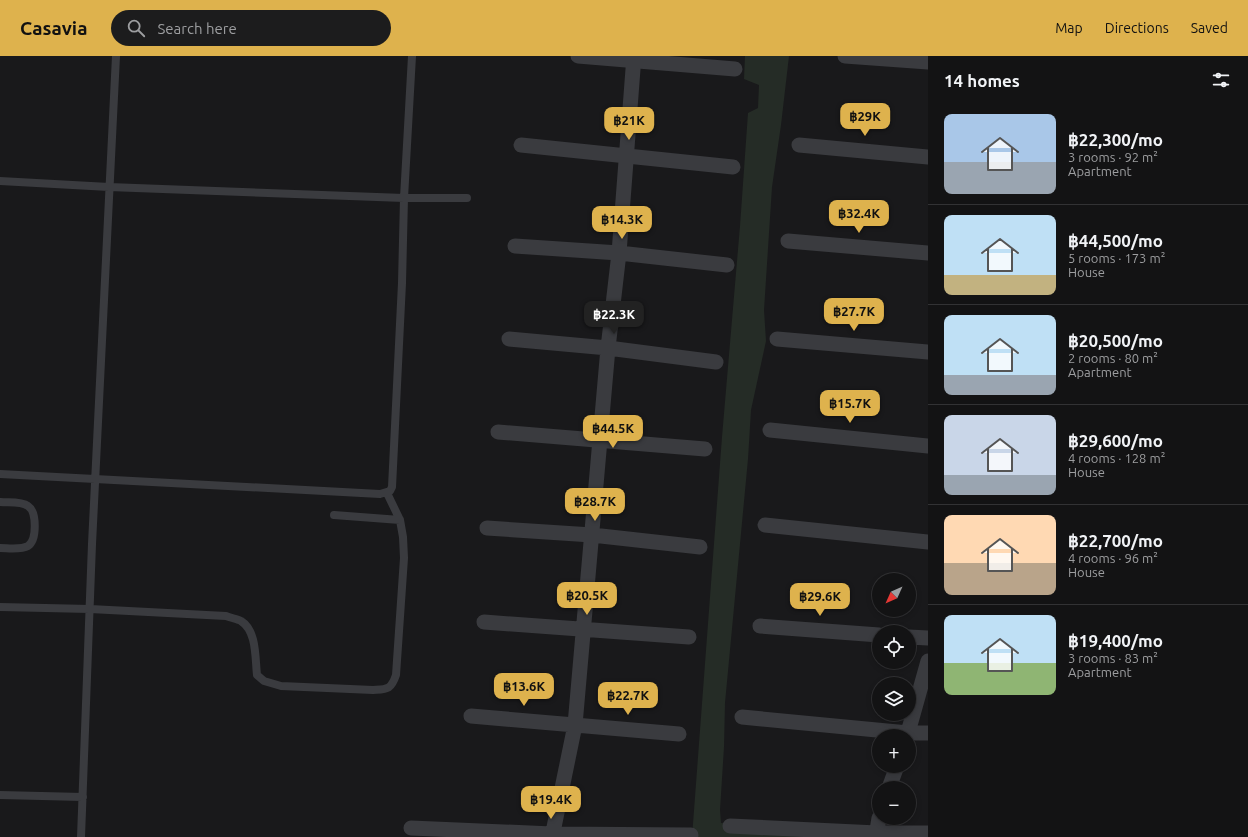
<!DOCTYPE html>
<html lang="en">
<head>
<meta charset="utf-8">
<style>
  :root { --surface:#131314; --page:#1c1c1d; --text:#f1f3f6; --muted:#9d9ea0; --line:#323234; --accent:#deb24d }
  body { margin:0; font-family:Ubuntu,sans-serif; background:var(--page); color:var(--text); height:100vh; display:flex; flex-direction:column; font-size:15px; white-space:nowrap }
  * { box-sizing:border-box; margin:0 }
  p { font-size:13px; color:var(--muted) }
  .icon { flex:none; width:22px; height:22px; fill:none; stroke:currentColor; stroke-width:2; stroke-linecap:round; stroke-linejoin:round }
  .map { position:relative; flex:1; overflow:hidden }
  .details { display:flex; flex-direction:column; background:var(--surface); width:320px }
  .details>* { flex:none }
  .needle { width:26px; rotate:225deg }
  .fabs { position:absolute; left:872px; top:517px; display:grid; gap:8px }
  .fabs a { display:grid; place-items:center; width:44px; height:44px; border-radius:50%; background:var(--surface); box-shadow:0 2px 6px #0003,0 0 0 1px var(--line); font-size:20px }
  .price { position:absolute; translate:-50% -34px; padding:0 9px; border-radius:8px; background:var(--accent); color:#111; font-size:13px; line-height:26px; filter:drop-shadow(0 1px 2px #0008) }
  .price::after { content:''; position:absolute; left:50%; top:24px; width:12px; height:9px; margin-left:-6px; background:inherit; clip-path:polygon(0 0,100% 0,50% 100%) }
  .price.on { background:#222; color:#fff }
  ul { padding:0; list-style:none }
  li { display:flex; align-items:center; gap:12px; height:100px; padding:0 16px }
  li+li { border-top:1px solid var(--line) }
  li span { display:grid; place-items:center; flex:none; width:112px; height:80px; border-radius:8px; color:#555 }
  li>.icon { margin-inline-start:auto }
  span .icon { width:48px; height:48px; fill:#fffc; stroke-width:1 }
  li b { font-size:17px }
  h2 { display:flex; justify-content:space-between; align-items:center; height:48px; padding:0 16px; font-size:17px }
  header { display:flex; align-items:center; gap:24px; box-sizing:border-box; height:56px; padding:0 20px; background:var(--accent); color:#111 }
  header strong { font-size:19px }
  nav { display:flex; gap:22px; margin-inline-start:auto; font-size:14px }
  .search { width:280px; height:36px; background:var(--page); display:flex; align-items:center; gap:10px; box-sizing:border-box; padding:0 14px; border-radius:22px; color:var(--muted); font-size:15px }
  main { display:flex; flex:1; min-height:0 }
  .map>svg:first-child { display:block }
  .green { fill:#252c26 }
  .lines { fill:none; stroke-linecap:round; stroke-linejoin:round }
  .service { stroke:#3a3b3f; stroke-width:8 }
  .minor { stroke:#3a3b3f; stroke-width:15 }
</style>
</head>
<body>
<header>
<strong>Casavia</strong>
<div class="search"><svg class="icon" aria-label="search" viewBox="0 0 24 24"><circle cx="10" cy="10" r="6"/><path d="M15 15l6 6"/></svg>Search here</div>
<nav><a>Map</a><a>Directions</a><a>Saved</a></nav>
</header>
<main>
<div class="map">
<svg width="928" height="781" viewBox="0 0 928 781">
  <rect width="100%" height="100%" fill="#19191b"/>
  <path class="green" d="M745,0H789L781,69L772,131L764,254L766,285L751,354L748,403L725,647L724,691L720,754L721,767L740,768L849,781H692L722,381L740,170L748,57L758,52L759,29L744,23Z"/>
  <g class="lines">
    <path class="service" d="M0,125L109,131L404,142H467
      M0,418L380,438L390,435L392,431L402,227L404,142L412,0
      M0,446C8,447 21,445 28,450C37,456 37,484 28,490C21,494 8,492 0,492
      M334,459L400,464
      M0,551L90,553L226,560C231,562 237,563 241,565C257,575 255,602 257,619L264,625L281,630L373,634C387,633 391,634 396,619L404,502L403,481L400,464L387,437
      M0,739L83,741
      M81,781L92,488L116,0"/>
    <path class="minor" d="M578,0L735,13
      M845,0L928,6
      M521,89L733,111
      M799,89L928,101
      M788,185L928,197
      M515,190L619,197L727,209
      M509,283L608,292L716,306
      M777,283L928,296
      M770,374L928,390
      M498,376L705,393
      M765,469L928,486
      M487,472L592,479L700,491
      M484,566L689,581
      M760,570L879,579
      M909,581L928,582
      M471,660L679,678
      M742,661L908,677H928
      M907,680L928,605
      M889,732L897,710
      M730,770L877,777H928
      M411,772L552,778L691,779
      M552,781L575,669L608,292L619,197L634,0
      M876,781L879,762"/>
  </g>
</svg>
<div class="fabs">
<a><svg class="needle" viewBox="-14 -14 28 28"><path d="M0-13l5 13h-10z" fill="#e53935"/><path d="M0 13l5-13h-10z" fill="#9d9ea0"/></svg></a>
<a><svg class="icon" aria-label="locate" viewBox="0 0 24 24"><circle cx="12" cy="12" r="6"/><path d="M12 2v4M12 18v4M2 12h4M18 12h4"/></svg></a>
<a><svg class="icon" aria-label="layers" viewBox="0 0 24 24"><path d="M12 4l9 5-9 5-9-5zM3 14l9 5 9-5"/></svg></a>
<a>+</a>
<a>−</a>
</div>
<b class="price" style="left:865px;top:81px">฿29K</b>
<b class="price" style="left:629px;top:85px">฿21K</b>
<b class="price" style="left:859px;top:178px">฿32.4K</b>
<b class="price" style="left:622px;top:184px">฿14.3K</b>
<b class="price" style="left:854px;top:276px">฿27.7K</b>
<b class="price on" style="left:614px;top:279px">฿22.3K</b>
<b class="price" style="left:850px;top:368px">฿15.7K</b>
<b class="price" style="left:613px;top:393px">฿44.5K</b>
<b class="price" style="left:595px;top:466px">฿28.7K</b>
<b class="price" style="left:587px;top:560px">฿20.5K</b>
<b class="price" style="left:820px;top:561px">฿29.6K</b>
<b class="price" style="left:524px;top:651px">฿13.6K</b>
<b class="price" style="left:628px;top:660px">฿22.7K</b>
<b class="price" style="left:551px;top:764px">฿19.4K</b>
</div>
<section class="details">
<h2>14 homes<svg class="icon" aria-label="filters" viewBox="0 0 24 24"><path d="M4 7h16M4 17h16"/><circle cx="9" cy="7" r="2"/><circle cx="15" cy="17" r="2"/></svg></h2>
<ul>
<li><span style="background:linear-gradient(#a9c7e8 60%,#9aa5b1 0)"><svg class="icon" aria-label="home" viewBox="0 0 24 24"><path d="M3 11l9-7 9 7M6 9v11h12V9"/></svg></span><div><b>฿22,300/mo</b><p>3 rooms · 92 m²</p><p>Apartment</p></div></li>
<li><span style="background:linear-gradient(#bfe0f5 75%,#c2b280 0)"><svg class="icon" aria-label="home" viewBox="0 0 24 24"><path d="M3 11l9-7 9 7M6 9v11h12V9"/></svg></span><div><b>฿44,500/mo</b><p>5 rooms · 173 m²</p><p>House</p></div></li>
<li><span style="background:linear-gradient(#bfe0f5 75%,#9aa5b1 0)"><svg class="icon" aria-label="home" viewBox="0 0 24 24"><path d="M3 11l9-7 9 7M6 9v11h12V9"/></svg></span><div><b>฿20,500/mo</b><p>2 rooms · 80 m²</p><p>Apartment</p></div></li>
<li><span style="background:linear-gradient(#c9d6e8 75%,#9aa5b1 0)"><svg class="icon" aria-label="home" viewBox="0 0 24 24"><path d="M3 11l9-7 9 7M6 9v11h12V9"/></svg></span><div><b>฿29,600/mo</b><p>4 rooms · 128 m²</p><p>House</p></div></li>
<li><span style="background:linear-gradient(#ffd9b3 60%,#b9a48a 0)"><svg class="icon" aria-label="home" viewBox="0 0 24 24"><path d="M3 11l9-7 9 7M6 9v11h12V9"/></svg></span><div><b>฿22,700/mo</b><p>4 rooms · 96 m²</p><p>House</p></div></li>
<li><span style="background:linear-gradient(#bfe0f5 60%,#8fb573 0)"><svg class="icon" aria-label="home" viewBox="0 0 24 24"><path d="M3 11l9-7 9 7M6 9v11h12V9"/></svg></span><div><b>฿19,400/mo</b><p>3 rooms · 83 m²</p><p>Apartment</p></div></li>
</ul>
</section>
</main>
</body>
</html>
